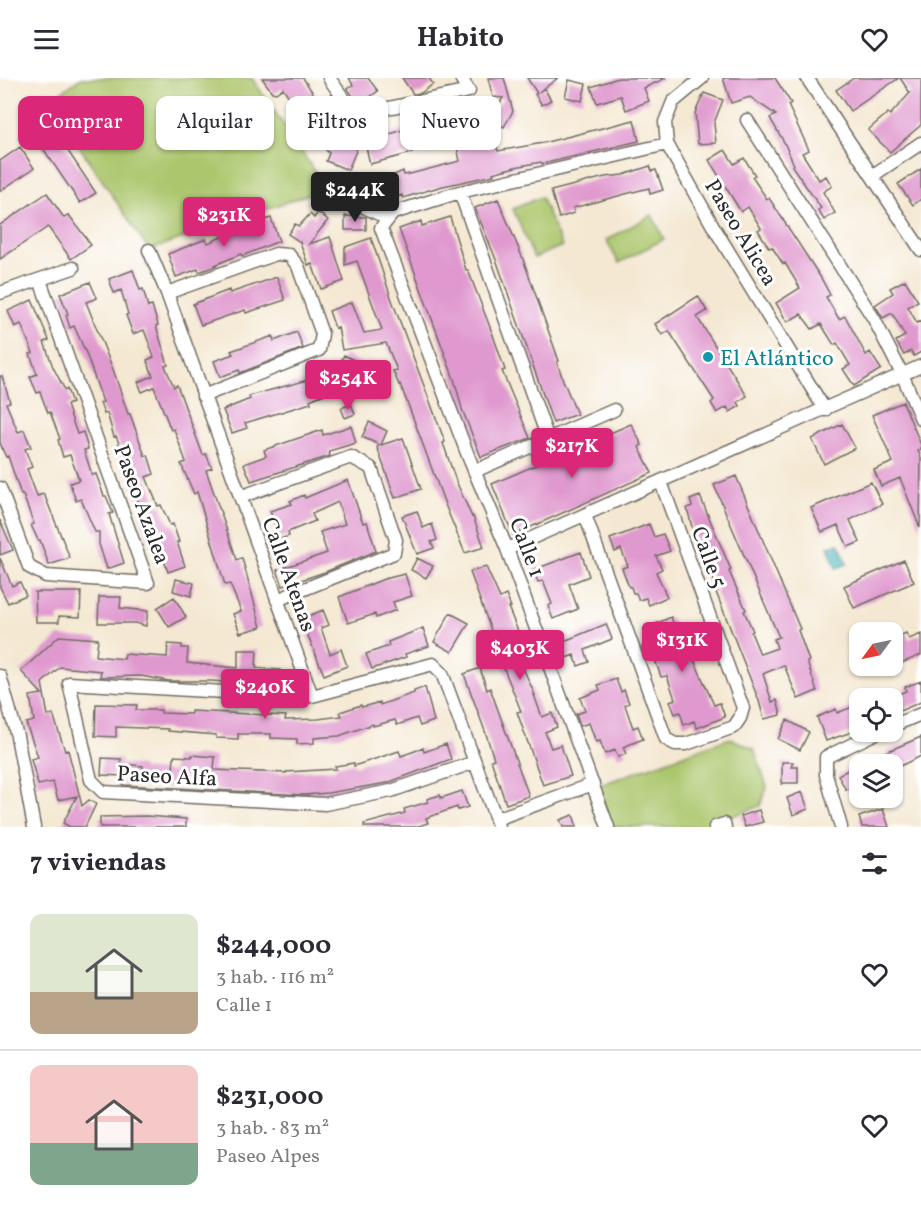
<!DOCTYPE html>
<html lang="es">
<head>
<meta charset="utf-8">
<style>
  :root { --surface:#fff; --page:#f7f7f7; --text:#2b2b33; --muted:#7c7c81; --line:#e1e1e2; --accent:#db2777 }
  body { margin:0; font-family:Vollkorn,serif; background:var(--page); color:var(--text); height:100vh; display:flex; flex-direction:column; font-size:22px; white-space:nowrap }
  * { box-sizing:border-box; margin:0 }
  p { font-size:20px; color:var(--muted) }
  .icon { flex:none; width:33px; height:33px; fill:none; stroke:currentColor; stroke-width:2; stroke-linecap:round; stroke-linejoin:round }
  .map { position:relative; height:749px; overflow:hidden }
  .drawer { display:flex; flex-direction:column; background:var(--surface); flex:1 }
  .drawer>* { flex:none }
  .top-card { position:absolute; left:18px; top:18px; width:600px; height:54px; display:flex; gap:12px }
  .needle { width:39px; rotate:237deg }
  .tools { position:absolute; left:849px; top:544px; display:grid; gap:12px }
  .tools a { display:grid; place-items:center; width:54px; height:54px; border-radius:12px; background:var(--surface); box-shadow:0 2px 4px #0004; font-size:30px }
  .price { position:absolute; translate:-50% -51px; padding:0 14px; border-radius:6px; background:var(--accent); color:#fff; font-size:20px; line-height:39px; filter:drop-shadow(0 2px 3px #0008) }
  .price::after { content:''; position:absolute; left:50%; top:36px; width:18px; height:14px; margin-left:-9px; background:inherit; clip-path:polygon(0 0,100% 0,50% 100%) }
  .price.selected { background:#222; color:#fff }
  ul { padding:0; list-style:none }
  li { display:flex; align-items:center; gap:18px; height:150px; padding:0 30px }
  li+li { border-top:2px solid var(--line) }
  li span { display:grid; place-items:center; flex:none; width:168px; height:120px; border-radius:12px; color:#555 }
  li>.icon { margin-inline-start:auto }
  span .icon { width:72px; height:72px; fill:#fffc; stroke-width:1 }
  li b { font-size:26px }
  h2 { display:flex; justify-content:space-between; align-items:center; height:72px; padding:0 30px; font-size:26px }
  .tag { padding:0 21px; border-radius:12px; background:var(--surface); box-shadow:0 2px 4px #0004; font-size:21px; line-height:54px }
  .tag.selected { background:var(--accent); color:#fff }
  header { display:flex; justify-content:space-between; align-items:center; height:78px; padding:0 30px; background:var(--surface); font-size:27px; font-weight:700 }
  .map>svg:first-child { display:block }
  .green { fill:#abc66c; stroke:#6b784c; stroke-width:1.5 }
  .water { fill:#45b5be; stroke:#387074; stroke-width:1.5 }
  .building { fill:#e099cf }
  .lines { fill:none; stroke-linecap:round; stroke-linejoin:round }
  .minor-casing { stroke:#716d65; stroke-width:15 }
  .minor { stroke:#fff; stroke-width:12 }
  .culture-dot { fill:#0f9aa8; stroke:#fff; stroke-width:2 }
  .labels { text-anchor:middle; stroke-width:6; stroke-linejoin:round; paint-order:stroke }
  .street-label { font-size:22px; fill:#2b2b2b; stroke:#fff }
  .culture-label { font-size:22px; fill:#0d838f; stroke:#fff; text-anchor:start }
</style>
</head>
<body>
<header><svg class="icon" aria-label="menu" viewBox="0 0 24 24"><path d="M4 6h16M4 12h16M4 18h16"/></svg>Habito<svg class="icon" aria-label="heart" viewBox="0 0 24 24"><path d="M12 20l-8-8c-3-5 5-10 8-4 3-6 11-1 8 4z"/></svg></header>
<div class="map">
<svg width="921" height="749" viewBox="0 0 921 749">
  <rect width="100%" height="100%" fill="#fff"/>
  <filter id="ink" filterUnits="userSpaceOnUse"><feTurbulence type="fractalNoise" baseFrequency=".0167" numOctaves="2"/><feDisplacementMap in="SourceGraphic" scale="12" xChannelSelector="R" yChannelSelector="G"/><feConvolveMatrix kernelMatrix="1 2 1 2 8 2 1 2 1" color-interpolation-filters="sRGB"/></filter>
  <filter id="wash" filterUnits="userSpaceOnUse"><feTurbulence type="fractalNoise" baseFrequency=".008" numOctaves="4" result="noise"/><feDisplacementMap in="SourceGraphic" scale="24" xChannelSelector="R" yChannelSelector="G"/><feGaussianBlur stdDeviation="1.35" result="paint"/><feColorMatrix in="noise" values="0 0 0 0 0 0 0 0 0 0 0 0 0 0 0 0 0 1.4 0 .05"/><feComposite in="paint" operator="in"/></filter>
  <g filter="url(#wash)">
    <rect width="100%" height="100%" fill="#f4e8d2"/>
    <path class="green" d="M81,0H252L326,110L149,172L54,31L57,17Z
      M541,119L562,168L534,180L513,131Z
      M652,137L664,161L619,185L606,162Z
      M730,660L754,671L767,709L760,728L703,749H612L597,708Z"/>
    <path class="water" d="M839,465L847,486L836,490L828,469Z"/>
    <g id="blocks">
      <path class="building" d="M262,0H303L315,18L312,20L323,36L318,39L339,61L358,68L348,92L326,83L329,75L302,48L294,35L298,32L283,10L276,15L272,14Z
        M349,0H368L378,13L359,27L347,10L353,7Z
        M402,0H429L433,6L421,15L413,16Z
        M488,0H504L513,33L504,49L490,41L503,20L493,19Z
        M527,0H558L539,14L544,10L551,22L542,27L535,16L537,15Z
        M618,0H666L644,10L649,23L626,32L621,18L597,25L591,9Z
        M723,0H775L791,25L788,27L809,72L802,75L819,102L826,98L832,108L823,114L835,135L824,142L818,132L821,130L792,88L794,87L784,64L770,40L776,37L750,19L731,25Z
        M854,0H899L850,33L836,12Z
        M900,0H921V47L890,74L868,52L888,35L890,37L910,15Z
        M569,2L586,6L582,23L565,19Z
        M704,15L723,22L714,45L716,65L698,66L695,35Z
        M432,35L435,39L445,36L446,39L489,41L498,73L543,65L634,42L639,63L542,86L541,84L515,89L493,95L494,97L439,109L403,120L402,117L386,124L378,104L403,93L404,97L410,96L460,83L456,64L430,71L421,38Z
        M406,51L412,75L370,86L366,69L388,63L387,57Z
        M56,55L96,115L80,125L40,66Z
        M20,69L34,90L0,113V83Z
        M725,72L734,86L744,80L755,97L752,99L767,121L769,120L821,200L830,217L826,219L839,241L845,238L866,277L870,274L881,291L854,308L843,291L850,287L837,265L834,267L821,246L812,251L801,236L787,244L776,225L800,210L785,185L783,186L772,169L769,170L758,152L761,150L748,129L741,134L709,82Z
        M650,88L652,93L656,92L663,112L650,116L649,110L633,114L573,130L574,135L559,140L551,113L605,99L623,97Z
        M921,91V121L913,127L898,106Z
        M362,111L379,121L377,126L358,117Z
        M47,115L64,140L69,137L91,167L71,181L48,149L0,181V147Z
        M498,121L523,181L559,283L557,284L563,302L577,336L553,345L497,184L475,130Z
        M318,134L328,142L309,166L330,159L344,203L321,211L312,186L308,187L300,164L288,156L295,146L299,148L310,136L314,140Z
        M345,138L366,139V152H345Z
        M450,139L466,192H468L493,257L505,292L502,293L530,360L481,379L462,331L455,304L399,151L421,143L422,148Z
        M271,140L279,163L242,178L241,176L215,187L216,188L199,194L198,191L176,199L168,176L206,161L208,165L231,155L230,153Z
        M371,160L393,225L445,364L443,365L456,403L472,439L473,438L484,469L465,475L446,429L409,329L400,306L399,307L393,293L397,292L386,265L342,272L338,249L335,250L329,233L352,224L364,255L382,252L357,183L345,187V169Z
        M133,192L140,212L143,211L148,229L152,228L158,247L156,248L168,287L165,288L174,309L177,307L203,377L206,376L212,390L206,392L237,482L242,480L261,549L240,555L233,536L241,533L230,506L225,507L197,414L194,416L181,386L186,384L174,351L171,352L154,309L142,314L138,304L153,298L147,282L154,279L144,252L133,256L126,237L128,236L121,212L114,215L109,201Z
        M277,199L285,222L246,235L245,232L201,247L193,226L229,212L230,215Z
        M905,202L918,223L908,229L917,245L921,243V274L914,278L911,273L904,277L896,263L905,258L892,235L883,240L875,227L893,215L890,210Z
        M90,204L97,220L86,224L114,294L128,336H130L145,378L148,377L154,396L146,399L158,428L161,427L170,447L173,446L179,464H177L185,488L168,494L160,470L152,473L140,436L143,435L124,386L127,385L116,358L114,359L107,335L104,336L100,325L103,324L86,275L74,248L70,250L66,237L68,236L60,216Z
        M698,218L707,233L697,239L747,318L738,324L740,328L730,334L727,329L717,335L711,325L714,322L669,253L662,257L655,246Z
        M32,222L49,262L44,264L53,289L65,312L67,311L72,325L67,327L77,356L83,354L88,371L84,372L92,397L96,396L104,418H106L113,435L109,436L124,485L107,491L99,466V454H95L81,421L76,423L70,405L79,402L70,377L63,379L58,362L60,361L50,334L48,335L40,314L37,315L30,299L37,296L30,276L33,275L21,246L15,249L8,233Z
        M297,254L303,270L240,295L239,292L220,299L214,283L233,276L231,273L273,258L274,263Z
        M344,277L372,291L363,309L330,295L336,311L310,322L311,325L245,345L247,350L232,355L223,332L250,321L249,318L304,303L337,290Z
        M0,298H2L10,324L6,325L18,354L24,352L31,369L25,371L32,389L27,391L37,418L44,416L70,480L49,487L40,462H38L31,447L34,446L23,417H21L8,378L6,379L0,365Z
        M903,324L921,367V372L918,373L921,380L920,450L900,400L881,408L874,392L893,384L872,337Z
        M351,326L355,336L345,340L341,330Z
        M369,344L387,353L381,367L403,360L421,411L395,420L377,369L380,367L362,359Z
        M631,346L642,367L639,369L652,395L513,457L492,406Z
        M842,346L855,370L824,386L812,361Z
        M351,348L356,365L329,373L330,378L251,403L244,386L266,378L264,372L322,352L323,357Z
        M736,398L800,551L798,552L809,583L807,584L817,613L798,621L784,587L763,596L772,624L777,622L781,637L764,641L759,623L716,514L718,513L693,453L687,430L692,428L690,422L700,418L731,492L729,493L746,532L744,533L753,553L751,554L760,576L777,570L774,561L779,559L772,543L714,407Z
        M348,402L363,445L367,444L376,473L325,494L283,508L277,492L327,475L320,454L345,446L338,424L312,436L315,443L288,454L289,458L280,461L270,433L292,426L290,423L304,417L305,420Z
        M871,404L882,426L850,442L860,464L848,469L838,447L822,454L811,430Z
        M417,433L423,450L432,446L437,462L431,464L434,470L417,476L402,438Z
        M0,442L13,472L0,477Z
        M649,446L654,459L663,456L670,473L656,478L662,491L656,494L667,519L649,527L646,520L639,522L636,515H633L631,509H629L622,490L628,488L621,471L615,474L610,461Z
        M581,474L589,498L569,506L578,531L553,541L548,528L552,526L543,503L538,504L533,492Z
        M0,480L12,508L20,504L26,517L8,525L0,509Z
        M417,480L433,488L426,500L411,492Z
        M904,482L914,504L854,530L844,508Z
        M486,489L500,520L506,517L511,529H508L522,563L513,567L535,617H534L542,639L552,635L557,649L545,654L551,670L561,667L571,698L543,707L517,634L521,633L490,556L493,558L470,494Z
        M405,496L412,518L393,524L396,532L376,540L375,536L348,545L339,519L384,501Z
        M176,501L194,505L191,518L173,513Z
        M35,514H81L80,539L59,538V544H36Z
        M99,519H121L120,530L148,533L146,548L135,545H98Z
        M174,519L186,539L169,549L157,530Z
        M323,532L329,547L321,550L330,576L341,571L347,588L324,597L301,541Z
        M450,535L469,545L452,574L434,564Z
        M671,539L676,552L691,547L695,557L689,560L695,574L691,575L714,627L720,625L725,639L697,650L694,643L684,647L680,634L675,636L670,623L675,621L667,598L661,599L654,579L646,582L642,569L651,566L644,551Z
        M606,546L612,561L585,572L589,584L578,588L574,577L563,581L557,566Z
        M423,550L429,568L405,576L406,579L372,591L366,576L389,568L388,564Z
        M906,555L909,561L921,556V577L892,589V561Z
        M59,558L98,561L96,578L124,581L125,576L167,579L168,566L182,567V570H188L187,585L238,590V572H257L256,590L280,592L279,609L212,603H169L141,598L100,599L101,593L60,589L42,605L48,638L53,636L65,673L68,672L82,728L89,722L96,726L85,749H70L63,745L77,718L58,722L53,704L38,707L31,681L38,679L26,645L34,643L30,618L42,616L21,593Z
        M480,590L487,612L490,610L529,718L506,726L491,682L494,681L486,656L464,596Z
        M616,601L621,614L624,612L629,625L625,627L633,650L638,648L643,661L623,669L626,676L618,679L615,672L605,676L600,663L596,664L589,645L580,648L576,636L585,633L580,620L600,612L598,607Z
        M921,603V624L895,635L892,618L906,613L905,609Z
        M425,609L434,643L420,648L417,640L397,647L395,642L373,648V646L339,658L314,660V665L297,666V661L271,660V656H238V661L216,660V657L168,653V651L116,649V659L95,658L96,626L137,627L136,632H161V635L191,636V633L286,638L285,642L318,641L342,638L340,634L361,627L362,629L380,624V627L414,615V613Z
        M860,626V651L826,663L817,639L836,631L837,635Z
        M787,642L809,654L800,672L778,661Z
        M921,659V678L894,691L886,674Z
        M446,666L451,681L387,705L328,715L303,717L123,707V698L101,697L102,680L121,681V686L143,688V691L173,694L174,678L192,679V677L215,679L214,692L286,695V694L336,691L335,688L354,685V688L399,673L401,678L423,670L424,674Z
        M782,684H793L791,689H798V705H783L782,707Z
        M860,686V705L846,712L838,697Z
        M462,713L468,729L458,732L457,729L426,740L428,745L415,749H364V746L405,735L404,731L428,724L427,721L440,717L441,720Z
        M802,714L808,731L793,737L787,720Z
        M883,731L889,749H862L859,739Z
        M759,732L763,744L745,749L741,738Z
        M573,737L577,749H563L560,742Z
        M146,738L186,741V749H100V739Z"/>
    </g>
  </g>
  <g filter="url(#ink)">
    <use href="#blocks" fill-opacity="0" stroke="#716d65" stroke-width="1.5"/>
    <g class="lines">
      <g class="minor-casing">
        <path id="minor" d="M329,0L355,37L469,13L461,0
          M702,0L673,24L665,44L667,66L713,148L825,332
          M807,0L921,172
          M747,42L874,241L902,296L921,341
          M872,98L921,65
          M460,114L548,361
          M342,118L387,140
          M149,172L167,215L312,618
          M0,215L73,190
          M167,215L276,176L289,177L298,188L322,256L319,272L203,318
          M475,393L614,332
          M0,410L29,489L46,498L148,505L40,202
          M240,419L351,379L371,390L396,462L394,475L277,522
          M585,437L666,661L675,666H686L734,649L740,640L743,630L661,404
          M507,471L921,288
          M0,598L17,658L34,749
          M892,648L921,636
          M475,684L391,713L325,726L103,714L91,702L69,605L291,618H312L433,586L442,595L496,741L498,749
          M496,741L593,706
          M608,749L507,471L469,380L381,150L393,135L460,114L667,66
          M715,749L724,746L725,749
          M841,749L826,697V679L878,654"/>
      </g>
      <use href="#minor" class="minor"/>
    </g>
  </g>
  <circle class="culture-dot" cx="708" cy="279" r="6"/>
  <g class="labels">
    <g class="street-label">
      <text transform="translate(742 154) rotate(59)" y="8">Paseo Alicea</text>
      <text transform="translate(143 426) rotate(70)" y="8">Paseo Azalea</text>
      <text transform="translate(528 469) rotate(69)" y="8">Calle 1</text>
      <text transform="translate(710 479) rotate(70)" y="8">Calle 5</text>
      <text transform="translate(290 496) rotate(70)" y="8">Calle Atenas</text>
      <text transform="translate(167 697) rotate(3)" y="8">Paseo Alfa</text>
    </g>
    <g class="culture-label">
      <text x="720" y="287">El Atlántico</text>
    </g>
  </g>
</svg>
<div class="tools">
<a><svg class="needle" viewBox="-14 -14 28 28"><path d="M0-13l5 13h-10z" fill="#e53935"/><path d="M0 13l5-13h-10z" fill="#7c7c81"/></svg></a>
<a><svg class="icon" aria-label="locate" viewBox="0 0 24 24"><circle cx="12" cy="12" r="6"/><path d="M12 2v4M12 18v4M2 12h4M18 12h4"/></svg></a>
<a><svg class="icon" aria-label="layers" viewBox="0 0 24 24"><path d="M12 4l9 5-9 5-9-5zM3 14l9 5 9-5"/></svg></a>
</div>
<b class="price selected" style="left:355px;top:145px">$244K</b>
<b class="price" style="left:224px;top:170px">$231K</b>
<b class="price" style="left:348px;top:333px">$254K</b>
<b class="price" style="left:572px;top:401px">$217K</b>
<b class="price" style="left:682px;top:595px">$131K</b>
<b class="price" style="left:520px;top:603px">$403K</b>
<b class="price" style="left:265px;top:642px">$240K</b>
<div class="top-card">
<a class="tag selected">Comprar</a>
<a class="tag">Alquilar</a>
<a class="tag">Filtros</a>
<a class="tag">Nuevo</a>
</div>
</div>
<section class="drawer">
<h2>7 viviendas<svg class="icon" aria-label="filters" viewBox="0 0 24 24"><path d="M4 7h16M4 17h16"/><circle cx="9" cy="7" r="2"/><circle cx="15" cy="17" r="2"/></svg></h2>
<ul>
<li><span style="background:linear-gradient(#dfe7d0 65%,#b9a48a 0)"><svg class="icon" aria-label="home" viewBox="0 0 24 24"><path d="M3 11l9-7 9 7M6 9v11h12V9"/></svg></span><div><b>$244,000</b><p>3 hab. · 116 m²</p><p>Calle 1</p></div><svg class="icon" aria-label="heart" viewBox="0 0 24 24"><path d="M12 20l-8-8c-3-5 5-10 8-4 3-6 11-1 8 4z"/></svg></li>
<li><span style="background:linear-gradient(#f6c9c9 65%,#7fa58c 0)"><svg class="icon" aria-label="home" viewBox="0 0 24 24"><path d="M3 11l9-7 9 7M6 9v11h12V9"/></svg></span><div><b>$231,000</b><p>3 hab. · 83 m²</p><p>Paseo Alpes</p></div><svg class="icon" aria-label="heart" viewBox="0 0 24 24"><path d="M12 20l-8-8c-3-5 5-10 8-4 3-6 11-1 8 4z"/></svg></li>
</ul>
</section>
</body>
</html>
